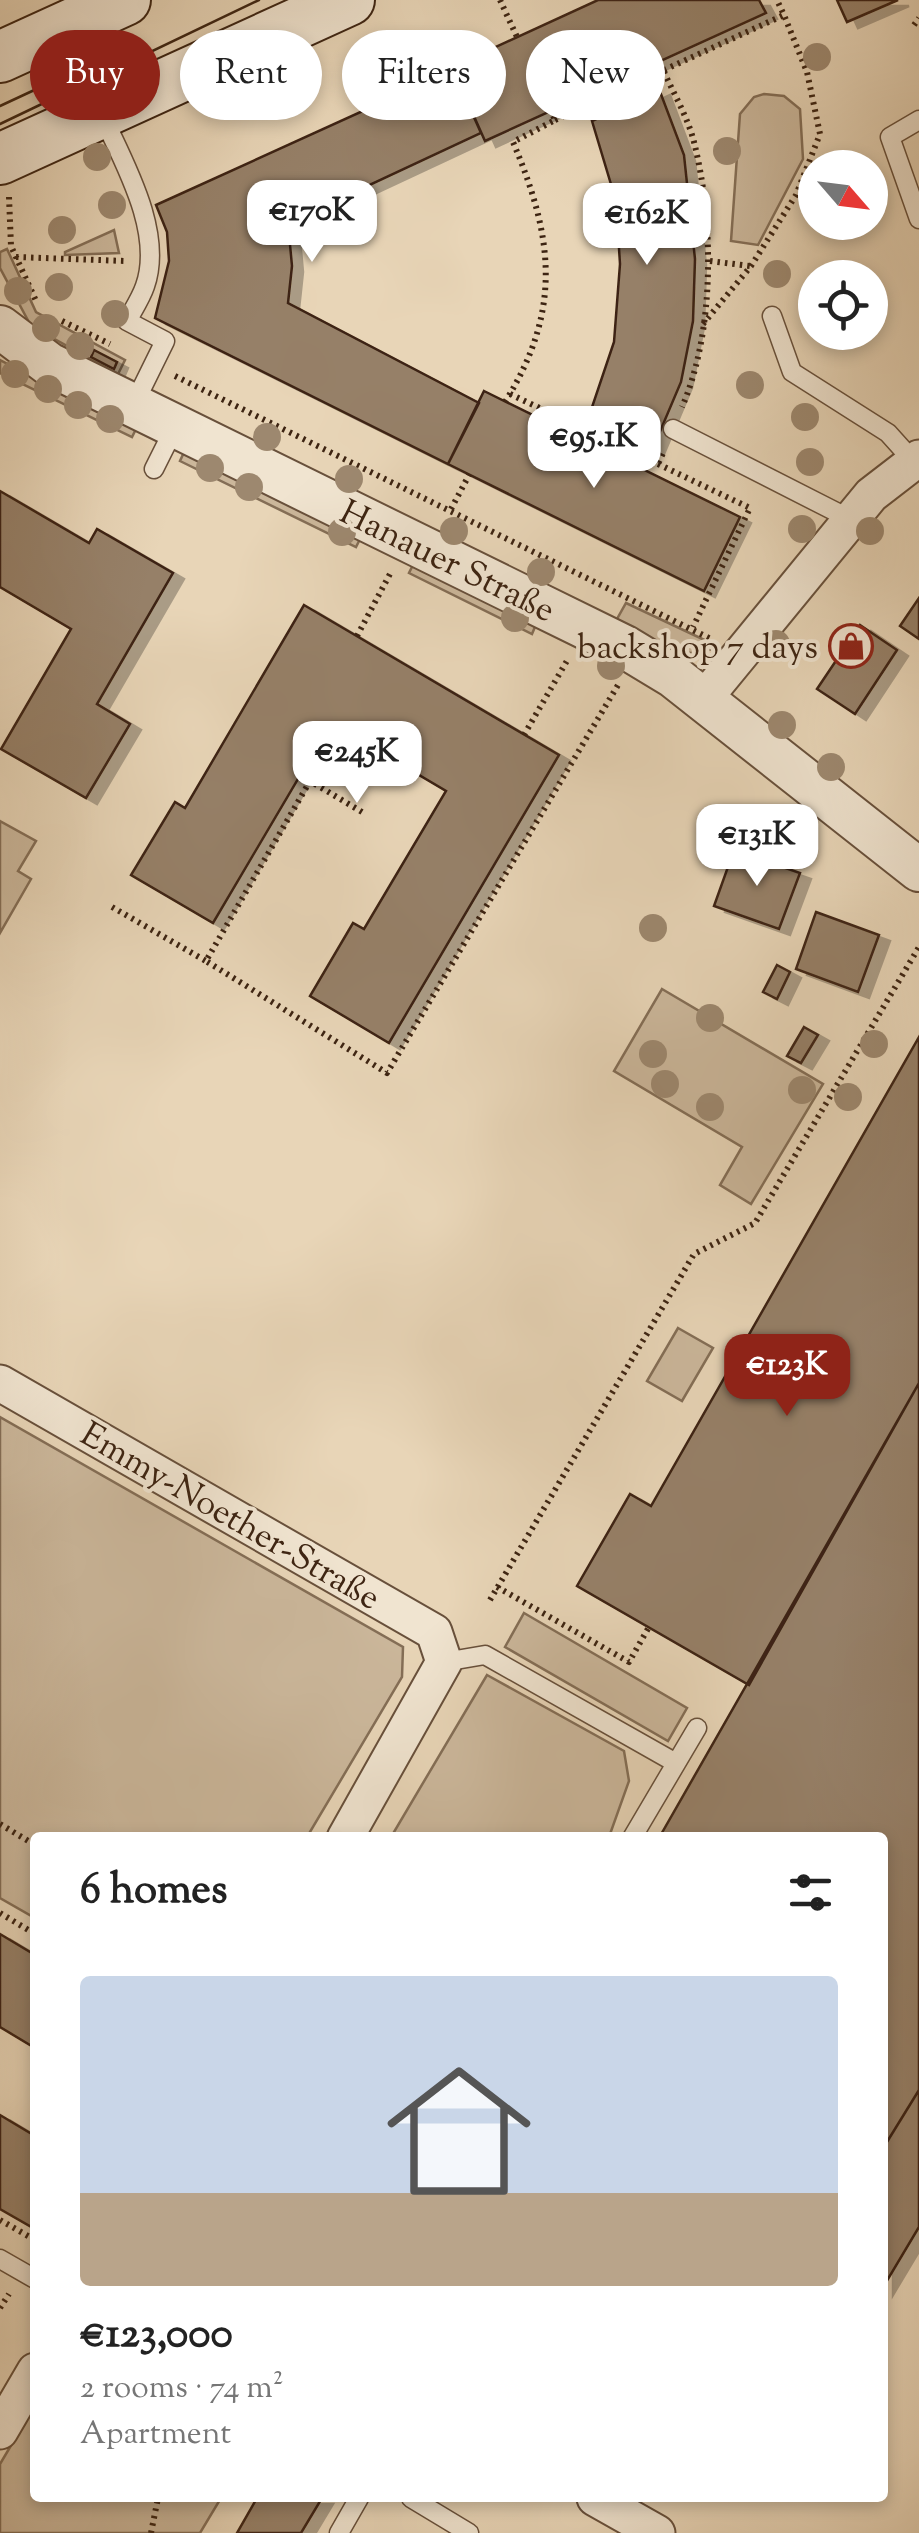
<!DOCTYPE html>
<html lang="en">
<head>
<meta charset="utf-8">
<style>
  :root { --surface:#fff; --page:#f6f6f6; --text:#222; --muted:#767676; --accent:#8f2418 }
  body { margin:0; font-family:"Sorts Mill Goudy",serif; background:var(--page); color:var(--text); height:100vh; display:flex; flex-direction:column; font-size:38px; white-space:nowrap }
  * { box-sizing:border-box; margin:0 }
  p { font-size:32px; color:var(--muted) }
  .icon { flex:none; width:55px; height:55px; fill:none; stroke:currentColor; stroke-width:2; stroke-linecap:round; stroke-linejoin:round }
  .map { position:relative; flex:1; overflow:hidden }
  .panel { position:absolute; left:30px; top:1832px; width:858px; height:670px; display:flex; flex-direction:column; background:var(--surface); border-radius:10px; box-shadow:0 5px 15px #0003 }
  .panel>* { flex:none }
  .banner { position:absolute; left:30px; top:30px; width:860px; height:90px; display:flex; gap:20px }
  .needle { width:65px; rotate:118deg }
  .fabs { position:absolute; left:798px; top:150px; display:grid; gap:20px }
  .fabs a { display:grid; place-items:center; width:90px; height:90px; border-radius:50%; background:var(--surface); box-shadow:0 5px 15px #0003; font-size:50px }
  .price { position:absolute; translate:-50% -85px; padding:0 22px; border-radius:20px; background:#fff; color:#222; font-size:32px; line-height:65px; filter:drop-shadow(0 2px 5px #0008) }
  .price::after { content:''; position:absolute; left:50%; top:60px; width:30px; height:22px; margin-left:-15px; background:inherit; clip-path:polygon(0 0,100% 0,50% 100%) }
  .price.current { background:var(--accent); color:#fff }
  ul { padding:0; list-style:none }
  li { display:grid; align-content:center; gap:20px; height:530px; padding:0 50px }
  li span { display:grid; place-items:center; height:310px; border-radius:10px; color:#555 }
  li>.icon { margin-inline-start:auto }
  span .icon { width:180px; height:180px; fill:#fffc; stroke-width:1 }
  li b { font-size:42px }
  h2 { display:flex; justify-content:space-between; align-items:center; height:120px; padding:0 50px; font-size:42px }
  .tag { padding:0 35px; border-radius:45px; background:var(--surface); box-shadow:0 5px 15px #0003; font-size:35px; line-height:90px }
  .tag.current { background:var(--accent); color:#fff }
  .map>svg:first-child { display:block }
  .green { fill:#cbb79b; stroke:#846e56; stroke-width:2.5 }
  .building { fill:#968068; stroke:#3d2412; stroke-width:2.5; filter:url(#shadow) }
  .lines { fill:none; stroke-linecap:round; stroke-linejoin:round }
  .service-casing { stroke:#68503b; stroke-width:21 }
  .minor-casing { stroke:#68503b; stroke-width:39 }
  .tertiary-casing { stroke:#68503b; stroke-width:46 }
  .secondary-casing { stroke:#3d2412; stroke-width:54 }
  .path { stroke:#3d2412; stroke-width:6; stroke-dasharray:2.5 5; stroke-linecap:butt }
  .service { stroke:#f0e4d0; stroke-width:18 }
  .minor { stroke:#f0e4d0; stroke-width:35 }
  .tertiary { stroke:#f0e4d0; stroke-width:42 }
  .secondary { stroke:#f0e4d0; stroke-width:50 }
  .tram { stroke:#3d2412; stroke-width:2.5 }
  .tree { fill:#9d886f }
  .labels { text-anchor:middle; stroke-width:8; stroke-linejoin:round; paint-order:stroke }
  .street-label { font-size:35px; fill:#3d2412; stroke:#f0e4d0 }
  .poi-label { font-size:35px; fill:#3d2412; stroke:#f0e4d0; text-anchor:end }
</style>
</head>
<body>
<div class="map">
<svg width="919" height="2533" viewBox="0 0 919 2533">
  <defs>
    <filter id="shadow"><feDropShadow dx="11" dy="6" stdDeviation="0" flood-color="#0004"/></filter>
  </defs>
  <rect width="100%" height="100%" fill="#e8d5b7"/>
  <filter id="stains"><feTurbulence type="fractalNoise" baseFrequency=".002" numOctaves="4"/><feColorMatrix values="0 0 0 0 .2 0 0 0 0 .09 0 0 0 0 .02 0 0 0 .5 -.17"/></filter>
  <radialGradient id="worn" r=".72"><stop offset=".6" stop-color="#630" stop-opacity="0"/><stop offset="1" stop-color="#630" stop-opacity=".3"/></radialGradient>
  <path class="green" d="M764,94L784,96L800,109L803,159L758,245L731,241L740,114L754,97Z
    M114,230L119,253L65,255V252Z
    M7,249L36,312L125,360L118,374L31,326L0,268V252Z
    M0,360L136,429L132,437L0,373Z
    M186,448L362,535L356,547L180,461Z
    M415,561L537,622L532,634L409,573Z
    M626,603L711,643L714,648C679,665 647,636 617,619Z
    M0,821L36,841L18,871L31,879L0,933Z
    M662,989L823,1084L751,1204L720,1185L742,1147L614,1071Z
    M678,1328L713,1348L682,1401L647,1381Z
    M0,1417L403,1647L402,1677L307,1837L35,1838V1918L0,1898Z
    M524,1613L687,1708L668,1741L505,1647Z
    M487,1675L624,1751L629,1781L609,1837H391Z
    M35,2405V2498H221L200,2533H0V2464Z"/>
  <path class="building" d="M598,0H759L766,13L485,141L452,67Z
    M837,0H898L847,22Z
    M453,70L481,133L288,223L292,266L288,303L479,403L448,464L155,318L169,261L167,232L156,205Z
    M659,89L684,155L695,259L693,321L681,382L653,448L589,416L614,342L620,264L616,201L592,121Z
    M94,350L117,362L114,369L91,357Z
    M484,391L740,517L704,591L448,464Z
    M0,491L89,543L97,529L173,573L97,704L130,724L86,798L1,749L71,629L0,587Z
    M919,598V639L900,626Z
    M304,605L559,755L389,1043L310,996L353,923L364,929L446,791L331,723L213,923L131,875L175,802L185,808Z
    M860,625L897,650L855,714L817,689Z
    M734,850L800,873L779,929L714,906Z
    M816,912L879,935L858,992L796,969Z
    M777,965L790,972L777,999L763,992Z
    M804,1027L818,1035L801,1063L787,1056Z
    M919,1037V1383L749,1685L577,1586L630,1494L651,1506Z
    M919,1383V2090L882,2150V1838H659Z
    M0,1934L35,1955V2048L0,2027Z
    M919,2090V2227L882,2289V2150Z
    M0,2115L35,2136V2229L0,2209Z
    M257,2498H322L301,2533H237Z
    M257,2498H322L301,2533H237Z"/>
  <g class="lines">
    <g class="service-casing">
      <path id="service" d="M102,115C124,163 164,232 145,286C141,298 133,310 127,321L165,341L133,406
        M919,120L890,137L919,219
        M772,316L792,372L888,433L914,462
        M673,429L850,519
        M154,469L175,427
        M444,1662L485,1655L676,1763
        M632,1838L697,1728
        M0,2259L35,2279
        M411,2498L469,2533
        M339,2533L359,2498"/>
    </g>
    <g class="minor-casing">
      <path id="minor" d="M703,700L871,495L919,458
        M0,1383L434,1632L444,1662L345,1838
        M0,2431L35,2371
        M595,2498L657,2533"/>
    </g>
    <g class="tertiary-casing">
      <path id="tertiary" d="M0,327L49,364L625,647L673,676L919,870"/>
    </g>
    <g class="secondary-casing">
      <path id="secondary" d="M0,57L125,0
        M0,159L349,0"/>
    </g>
    <path class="path" d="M500,0L517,37
      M914,25L919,18
      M664,72C674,94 688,118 694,142C714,222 715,331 682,407
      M555,120L784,15L777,0
      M9,197L11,246L37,303
      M16,257L125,261
      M710,261L750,266
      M62,321L110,344
      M703,324L751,266L796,195L820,134L807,72L784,15
      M175,376L711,639
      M510,394L658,464L664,451
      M505,402C563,309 553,237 513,142L555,120L551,111
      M658,464L750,508L693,627
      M451,509L469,475
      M357,636L391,572
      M524,735L568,659
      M362,812L310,781L206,961L387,1073L618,685
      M112,907L206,961
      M497,1587L629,1662L649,1627
      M490,1600L694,1254L755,1223L919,947
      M0,1824L35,1845
      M0,1913L35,1934
      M0,2220L35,2240
      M0,2308L9,2294
      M151,2533L158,2498"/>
    <use href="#service" class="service"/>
    <use href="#minor" class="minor"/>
    <use href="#tertiary" class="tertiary"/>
    <use href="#secondary" class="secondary"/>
    <path class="tram" d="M0,106L116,52
      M0,124L259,0"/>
  </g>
  <g class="tree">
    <circle cx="817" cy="57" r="14"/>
    <circle cx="727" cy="151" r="14"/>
    <circle cx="97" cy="157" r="14"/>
    <circle cx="112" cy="205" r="14"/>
    <circle cx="62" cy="230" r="14"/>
    <circle cx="777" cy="274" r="14"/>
    <circle cx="59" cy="287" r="14"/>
    <circle cx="18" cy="291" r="14"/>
    <circle cx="115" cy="314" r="14"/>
    <circle cx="46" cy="328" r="14"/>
    <circle cx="80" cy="346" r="14"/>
    <circle cx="15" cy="374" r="14"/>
    <circle cx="750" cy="385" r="14"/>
    <circle cx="48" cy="389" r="14"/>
    <circle cx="78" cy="405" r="14"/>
    <circle cx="805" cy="417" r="14"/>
    <circle cx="110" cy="419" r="14"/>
    <circle cx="267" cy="437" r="14"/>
    <circle cx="810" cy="462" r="14"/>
    <circle cx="210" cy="468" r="14"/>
    <circle cx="349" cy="479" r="14"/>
    <circle cx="249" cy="487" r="14"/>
    <circle cx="802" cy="529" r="14"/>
    <circle cx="454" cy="531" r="14"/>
    <circle cx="870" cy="531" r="14"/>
    <circle cx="342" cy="532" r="14"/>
    <circle cx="541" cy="572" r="14"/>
    <circle cx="515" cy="618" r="14"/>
    <circle cx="776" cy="644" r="14"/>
    <circle cx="611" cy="666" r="14"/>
    <circle cx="782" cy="725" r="14"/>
    <circle cx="831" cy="767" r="14"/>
    <circle cx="653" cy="928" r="14"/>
    <circle cx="710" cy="1018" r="14"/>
    <circle cx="874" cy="1044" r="14"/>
    <circle cx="653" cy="1054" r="14"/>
    <circle cx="665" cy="1084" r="14"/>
    <circle cx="802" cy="1090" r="14"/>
    <circle cx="848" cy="1097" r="14"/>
    <circle cx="710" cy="1107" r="14"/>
  </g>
  <defs>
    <g id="shop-ring" transform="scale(2.25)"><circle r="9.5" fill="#f0e4d0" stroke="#8f2418" stroke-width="1.5"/><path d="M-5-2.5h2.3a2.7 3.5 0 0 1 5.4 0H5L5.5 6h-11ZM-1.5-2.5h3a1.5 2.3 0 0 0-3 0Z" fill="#8f2418"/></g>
  </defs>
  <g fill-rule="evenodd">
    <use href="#shop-ring" x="851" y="646"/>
  </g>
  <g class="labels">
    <g class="street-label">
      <text transform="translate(448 560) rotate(26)" y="12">Hanauer Straße</text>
      <text transform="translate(231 1515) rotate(30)" y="12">Emmy-Noether-Straße</text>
    </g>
    <g class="poi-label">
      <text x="818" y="658">backshop 7 days</text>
    </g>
  </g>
  <rect width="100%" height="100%" filter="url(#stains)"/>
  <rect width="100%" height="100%" fill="url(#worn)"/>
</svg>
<div class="fabs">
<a><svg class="needle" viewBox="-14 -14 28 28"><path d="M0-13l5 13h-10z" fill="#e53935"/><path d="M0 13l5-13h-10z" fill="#767676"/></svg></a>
<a><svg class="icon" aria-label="locate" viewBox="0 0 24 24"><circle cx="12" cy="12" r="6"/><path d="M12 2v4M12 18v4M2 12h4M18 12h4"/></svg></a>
</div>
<b class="price" style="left:312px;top:265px">€170K</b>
<b class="price" style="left:647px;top:268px">€162K</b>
<b class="price" style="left:594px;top:491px">€95.1K</b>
<b class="price" style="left:357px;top:806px">€245K</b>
<b class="price" style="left:757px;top:889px">€131K</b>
<b class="price current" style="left:787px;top:1419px">€123K</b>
<div class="banner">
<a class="tag current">Buy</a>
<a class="tag">Rent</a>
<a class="tag">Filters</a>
<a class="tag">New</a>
</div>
<section class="panel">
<h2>6 homes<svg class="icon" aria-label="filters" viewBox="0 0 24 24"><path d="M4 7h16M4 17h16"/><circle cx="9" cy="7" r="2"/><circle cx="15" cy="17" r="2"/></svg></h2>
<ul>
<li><span style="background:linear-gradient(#c9d6e8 70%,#b9a48a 0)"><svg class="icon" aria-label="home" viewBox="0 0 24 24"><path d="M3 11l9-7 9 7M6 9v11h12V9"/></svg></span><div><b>€123,000</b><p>2 rooms · 74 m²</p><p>Apartment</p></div></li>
</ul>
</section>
</div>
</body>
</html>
